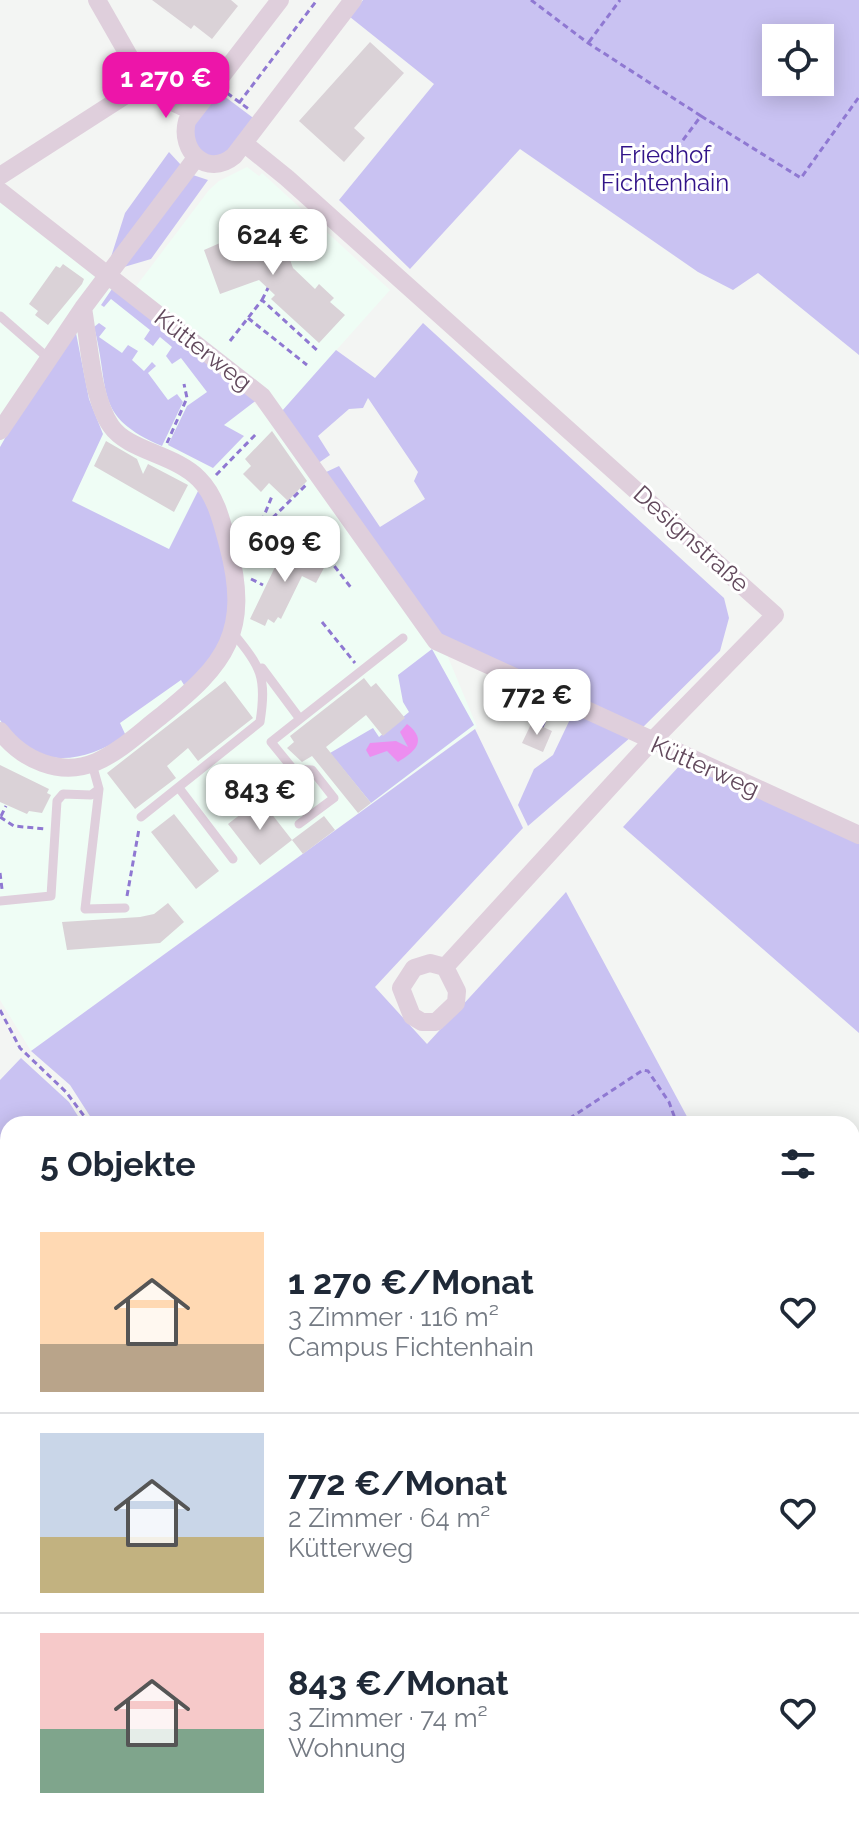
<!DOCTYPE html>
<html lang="de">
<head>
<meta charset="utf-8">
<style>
  :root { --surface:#fff; --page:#f2f2f3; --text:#1f2937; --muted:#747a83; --line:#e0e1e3; --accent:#ed15a9 }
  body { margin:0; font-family:Raleway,sans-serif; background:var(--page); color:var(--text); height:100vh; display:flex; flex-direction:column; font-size:30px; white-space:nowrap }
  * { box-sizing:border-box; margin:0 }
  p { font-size:26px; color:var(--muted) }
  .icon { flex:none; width:44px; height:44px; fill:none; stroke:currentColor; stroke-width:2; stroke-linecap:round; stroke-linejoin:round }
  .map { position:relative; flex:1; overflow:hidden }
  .side { position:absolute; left:0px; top:1116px; width:860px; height:712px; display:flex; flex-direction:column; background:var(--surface); border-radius:24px 24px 0 0; box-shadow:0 4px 20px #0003 }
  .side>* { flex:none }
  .buttons { position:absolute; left:762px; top:24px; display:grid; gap:16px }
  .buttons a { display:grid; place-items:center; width:72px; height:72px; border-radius:0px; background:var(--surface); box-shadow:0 4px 20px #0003; font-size:40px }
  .price { position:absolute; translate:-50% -68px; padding:0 18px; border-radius:16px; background:#fff; color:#222; font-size:26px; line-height:52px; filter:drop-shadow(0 2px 4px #0008) }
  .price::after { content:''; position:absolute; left:50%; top:48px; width:24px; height:18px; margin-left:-12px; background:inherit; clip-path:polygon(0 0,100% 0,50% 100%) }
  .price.on { background:var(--accent); color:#fff }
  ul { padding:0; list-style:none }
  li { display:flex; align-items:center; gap:24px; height:200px; padding:0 40px }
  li+li { border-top:2px solid var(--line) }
  li span { display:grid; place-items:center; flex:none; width:224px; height:160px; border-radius:0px; color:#555 }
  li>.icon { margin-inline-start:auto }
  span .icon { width:96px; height:96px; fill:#fffc; stroke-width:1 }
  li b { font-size:34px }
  h2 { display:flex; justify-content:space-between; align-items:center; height:96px; padding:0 40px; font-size:34px }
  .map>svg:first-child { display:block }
  .commercial { fill:#effdf5 }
  .green { fill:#c9c2f2; fill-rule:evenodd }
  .water { fill:#ec8ef0 }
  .building { fill:#dad2d7 }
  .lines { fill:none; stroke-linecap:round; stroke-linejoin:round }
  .path { stroke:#8f78d2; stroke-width:3; stroke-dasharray:6 4; stroke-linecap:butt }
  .lane { stroke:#dfcfdc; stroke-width:9 }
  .street { stroke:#dfcfdc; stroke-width:18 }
  .highway { stroke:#c28ab3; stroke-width:32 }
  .labels { text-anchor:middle; stroke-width:6; stroke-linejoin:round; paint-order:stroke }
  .park-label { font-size:24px; fill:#321489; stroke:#fff }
  .street-label { font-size:24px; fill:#62495c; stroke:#fff }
</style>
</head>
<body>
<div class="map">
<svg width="859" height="1828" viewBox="0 0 859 1828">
  <rect width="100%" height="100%" fill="#f3f5f3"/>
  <path class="commercial" d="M247,167L259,176L262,173L390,290L282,411L134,289L209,190L219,181Z
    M0,185L123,282L313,458L438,633L477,727L31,1051L0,1000Z"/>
  <path class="green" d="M363,0H859V355L758,273L733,290L698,272L520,149L410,269L339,200L434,84L350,17ZM776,38H820V82H776Z
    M216,90L256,120L226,154L211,157L195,147L193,124Z
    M169,152L181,165L111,257L125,213Z
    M193,175L208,180L151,259L124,267Z
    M114,286L258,399L224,425L244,436L213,468L168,445L187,406L207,392L181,358L172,364L166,356L172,347L160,337L153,346L144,339L150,330L111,299L104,307L101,305Z
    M99,323L106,328L99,337L122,353L128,345L138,351L132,360L144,371L152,362L156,366L148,373L168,400L177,394L183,402L162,446C92,416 111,391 94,327Z
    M423,323L724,598L729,618L720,651L639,731L441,638L324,473L339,466L380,527L425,499L414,481L418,472L368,398L363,408L349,409L318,436L330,455L317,464L282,411L336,350L375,378Z
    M76,333L89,399L103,434L72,501L169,549L199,489C222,535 245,602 220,652C214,666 197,679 187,690L181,680L120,723L126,736C78,765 36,771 0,720V447L29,396Z
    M432,649L474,725L371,803L330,753L373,728L379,737L409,712L403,702L398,675Z
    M574,711L631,737L528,826L518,805L534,769L553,755Z
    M475,729L523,828L375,987L427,1044L566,892L691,1124H95L70,1085L31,1051Z
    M682,763L859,840V1033L623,827Z
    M21,1058L69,1102L83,1124H8V1274L0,1265V1080Z
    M0,1361L8,1370V1428L0,1418Z
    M68,1820H175L170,1828H61Z"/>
  <path class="water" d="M407,724C429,741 414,752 398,762L387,751L370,757L366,750L370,743L396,741L408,747L400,732Z"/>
  <path class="building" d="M152,0H231L238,6L212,39L194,25L191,29Z
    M370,42L404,73L354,128L365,138L344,162L299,121Z
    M275,219L293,268L315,289L319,284L334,298L330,302L345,315L319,343L271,299L275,295L259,280L220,294L204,250Z
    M63,264L84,279L82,284L48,325L35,315L38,311L29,304L56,266L60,268Z
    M272,431L307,481L288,501L269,483L261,492L243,474L251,466L245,459Z
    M106,441L137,459L143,474L148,464L188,485L174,512L94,466Z
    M286,544L326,564L316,583L302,576L281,619L278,617L274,623L268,619L265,626L250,619Z
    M364,678L371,687L376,683L405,718L383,736L366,715L326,747L371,803L358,813L312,756L302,762L287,748L294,742L290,736Z
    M225,681L253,718L198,761L188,748L167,766L176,778L135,809L107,773Z
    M532,722L552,731L543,752L522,743Z
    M0,765L49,789L47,793L51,795L42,813L29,811L27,814L0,802Z
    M260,799L292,840L260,865L228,824Z
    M174,814L219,871L196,889L151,832Z
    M324,816L335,830L303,854L292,840Z
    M168,903L184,922L160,943L67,950L62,922L140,917L154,914Z"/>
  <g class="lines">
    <path class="path" d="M531,0L588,43L701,116L665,164
      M589,42L620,0
      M227,93L250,110
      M239,103L317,0
      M701,116L801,178L859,97
      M262,300L268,288
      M248,318L307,365
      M230,341L262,300L319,352
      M167,443L187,398L184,384
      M216,475L257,433
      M265,527L332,563L352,589
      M258,531L272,496
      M244,546L307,484
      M251,579L263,585
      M322,622L355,663
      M542,727L550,709
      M1,816L6,806
      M0,817L14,826L45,829
      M0,873L2,889
      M127,896L139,829
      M0,1010L20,1048L66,1092L90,1124
      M561,1124L643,1070L648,1071L669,1102L677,1124
      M852,1388L859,1384
      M498,1820L505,1828
      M0,1822L8,1808"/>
    <path class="lane" d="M0,316L48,358
      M262,668L300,719L403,638
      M92,764L99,789L85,909L125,908
      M179,788L233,859
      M141,817L260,722C267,677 261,667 233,633
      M299,824L334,798L312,770L293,769L271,742L300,719
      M0,901L51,896L57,801L63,794L91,795L99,789"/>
    <path class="street" d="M97,0L149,91L193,112
      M280,0L187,121C179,151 207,178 234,156L353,0
      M245,144L287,178L775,615L651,742L445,967L430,963L414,968L401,988L412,1016L422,1022H436L456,1003L457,991L445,967
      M0,176L126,95L149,91
      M0,191L262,396L436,641L859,835
      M0,431L83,308L196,158
      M0,731C22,760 60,777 96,762C121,751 140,732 161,716C226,664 251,632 228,545C222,522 216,496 199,479C175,454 128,451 111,426C92,399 89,342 83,308
      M0,1777L8,1786
      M39,1820L46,1828"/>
    <path class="highway" d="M0,1289L8,1299
      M0,1329L8,1338
      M415,1820L422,1828
      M449,1820L455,1828"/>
  </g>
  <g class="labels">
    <g class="park-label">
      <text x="665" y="163">Friedhof<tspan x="665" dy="28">Fichtenhain</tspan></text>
    </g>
    <g class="street-label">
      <text transform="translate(203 350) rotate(38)" y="8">Kütterweg</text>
      <text transform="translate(691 539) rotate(42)" y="8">Designstraße</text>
      <text transform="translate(705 767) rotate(24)" y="8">Kütterweg</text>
    </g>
  </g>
</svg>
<div class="buttons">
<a><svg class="icon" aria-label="locate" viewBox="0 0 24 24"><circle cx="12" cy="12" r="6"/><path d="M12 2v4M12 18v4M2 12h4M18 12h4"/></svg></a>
</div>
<b class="price on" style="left:166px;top:120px">1 270 €</b>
<b class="price" style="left:273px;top:277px">624 €</b>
<b class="price" style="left:285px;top:584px">609 €</b>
<b class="price" style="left:537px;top:737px">772 €</b>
<b class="price" style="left:260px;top:832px">843 €</b>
<section class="side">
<h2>5 Objekte<svg class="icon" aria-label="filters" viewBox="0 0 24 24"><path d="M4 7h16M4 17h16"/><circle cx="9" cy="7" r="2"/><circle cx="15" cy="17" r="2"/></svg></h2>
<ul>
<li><span style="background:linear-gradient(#ffd9b3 70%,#b9a48a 0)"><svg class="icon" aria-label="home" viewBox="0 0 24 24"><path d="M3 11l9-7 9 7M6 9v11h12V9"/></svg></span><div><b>1 270 €/Monat</b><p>3 Zimmer · 116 m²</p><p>Campus Fichtenhain</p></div><svg class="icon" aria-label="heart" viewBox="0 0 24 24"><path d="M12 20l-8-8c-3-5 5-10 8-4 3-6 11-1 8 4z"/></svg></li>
<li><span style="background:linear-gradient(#c9d6e8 65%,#c2b280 0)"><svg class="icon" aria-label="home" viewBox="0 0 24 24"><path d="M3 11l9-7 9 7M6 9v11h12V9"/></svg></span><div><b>772 €/Monat</b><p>2 Zimmer · 64 m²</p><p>Kütterweg</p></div><svg class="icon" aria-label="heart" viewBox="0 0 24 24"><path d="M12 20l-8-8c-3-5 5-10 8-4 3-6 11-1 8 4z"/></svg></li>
<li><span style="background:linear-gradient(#f6c9c9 60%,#7fa58c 0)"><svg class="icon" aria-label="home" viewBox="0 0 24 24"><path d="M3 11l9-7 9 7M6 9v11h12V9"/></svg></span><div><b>843 €/Monat</b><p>3 Zimmer · 74 m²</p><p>Wohnung</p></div><svg class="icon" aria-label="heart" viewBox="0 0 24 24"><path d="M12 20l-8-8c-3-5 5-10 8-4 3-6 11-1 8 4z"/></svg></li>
</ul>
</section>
</div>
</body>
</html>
